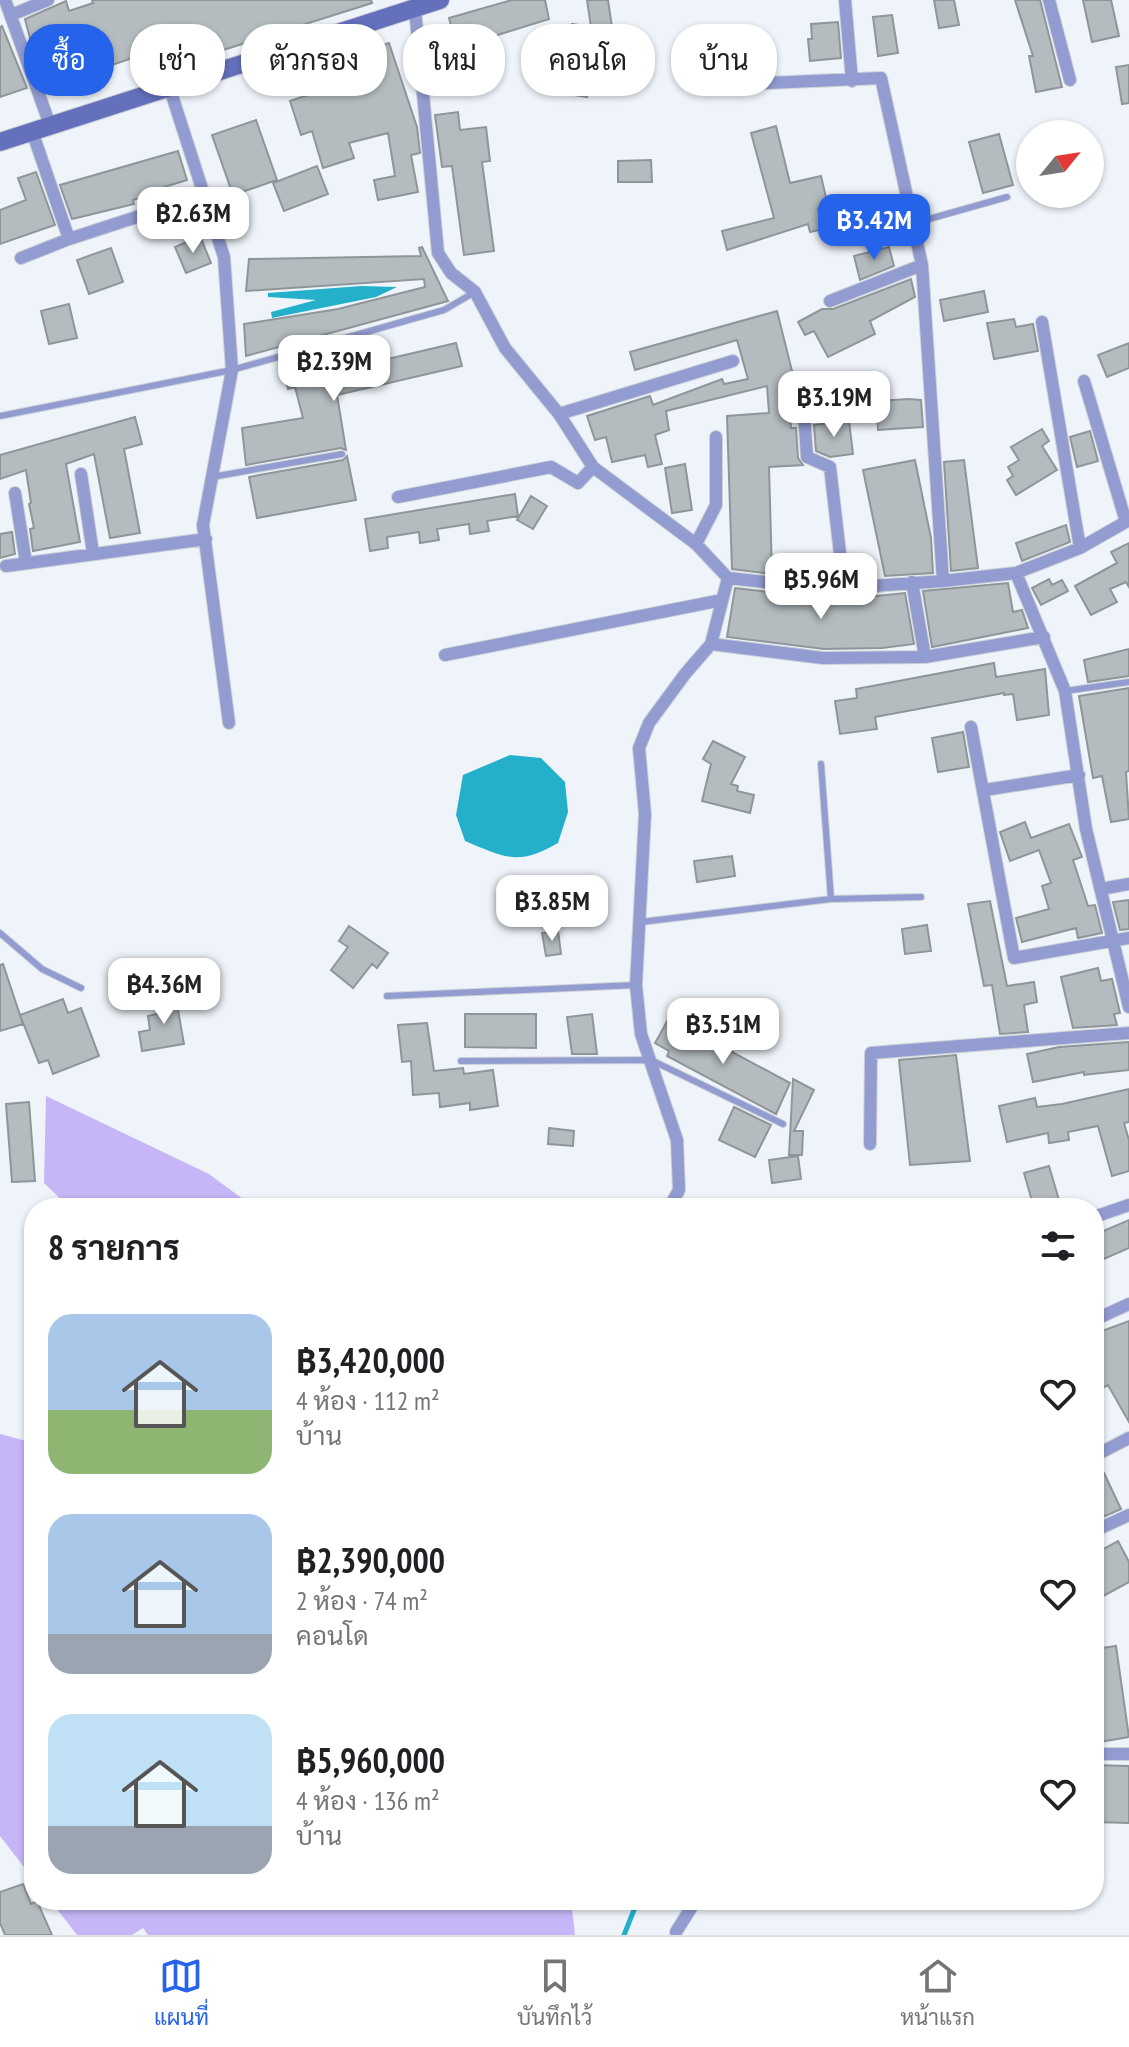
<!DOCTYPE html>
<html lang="th">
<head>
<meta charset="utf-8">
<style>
  :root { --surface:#fff; --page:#f2f2f2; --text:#202124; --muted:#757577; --line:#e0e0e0; --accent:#2563eb }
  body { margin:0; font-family:"PT Sans Narrow",Sarabun,sans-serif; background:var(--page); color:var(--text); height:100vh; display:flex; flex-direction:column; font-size:30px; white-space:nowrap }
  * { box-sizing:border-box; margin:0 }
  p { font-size:26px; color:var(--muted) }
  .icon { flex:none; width:44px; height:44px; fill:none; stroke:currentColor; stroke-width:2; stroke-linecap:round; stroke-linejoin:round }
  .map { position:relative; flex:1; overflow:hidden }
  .sheet { position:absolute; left:24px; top:1198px; width:1080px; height:712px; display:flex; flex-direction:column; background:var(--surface); border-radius:32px; box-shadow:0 2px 6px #0004 }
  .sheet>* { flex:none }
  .banner { position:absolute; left:24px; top:24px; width:1082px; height:72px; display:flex; gap:16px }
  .needle { width:52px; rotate:60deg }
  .fabs { position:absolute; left:1016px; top:120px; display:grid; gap:16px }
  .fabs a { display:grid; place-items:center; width:88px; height:88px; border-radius:50%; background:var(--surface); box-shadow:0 2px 6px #0004; font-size:40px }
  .price { position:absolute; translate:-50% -68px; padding:0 18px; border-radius:16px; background:#fff; color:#222; font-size:26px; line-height:52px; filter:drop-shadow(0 2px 4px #0008) }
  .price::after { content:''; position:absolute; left:50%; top:48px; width:24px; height:18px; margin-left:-12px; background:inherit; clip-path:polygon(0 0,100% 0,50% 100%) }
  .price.on { background:var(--accent); color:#fff }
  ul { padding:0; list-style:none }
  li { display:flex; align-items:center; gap:24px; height:200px; padding:0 24px }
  li span { display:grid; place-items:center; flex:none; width:224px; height:160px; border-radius:24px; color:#555 }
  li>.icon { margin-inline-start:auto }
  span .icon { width:96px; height:96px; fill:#fffc; stroke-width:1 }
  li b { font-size:34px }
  h2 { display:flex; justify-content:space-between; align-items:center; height:96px; padding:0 24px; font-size:34px }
  .pill { padding:0 28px; border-radius:32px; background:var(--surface); box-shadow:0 2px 6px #0004; font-size:28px; line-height:72px }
  .pill.on { background:var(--accent); color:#fff }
  .tab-bar { display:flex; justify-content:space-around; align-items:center; height:112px; border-top:2px solid var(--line); background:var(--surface); font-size:22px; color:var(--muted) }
  .tab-bar a { display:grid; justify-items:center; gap:4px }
  .tab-bar .on { color:var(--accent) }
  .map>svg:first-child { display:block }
  .forest { fill:#c7b6f7 }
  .water { fill:#24b0ca }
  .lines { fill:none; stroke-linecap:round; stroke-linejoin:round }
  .stream { stroke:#24b0ca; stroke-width:5 }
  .building { fill:#b4bcc0; stroke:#8f969a; stroke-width:2 }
  .lane-casing { stroke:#cdd2d7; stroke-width:8 }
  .street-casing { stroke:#cdd2d7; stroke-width:14 }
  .secondary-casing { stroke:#cdd2d7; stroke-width:20 }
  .lane { stroke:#929cd1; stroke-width:6 }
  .street { stroke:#929cd1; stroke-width:12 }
  .secondary { stroke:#6570bd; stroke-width:18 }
</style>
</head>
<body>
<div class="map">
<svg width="1129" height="1935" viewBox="0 0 1129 1935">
  <rect width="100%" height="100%" fill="#eff4fa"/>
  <path class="forest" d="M46,1096L209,1174L255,1208H70L44,1183Z
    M0,1434L34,1443V1880L0,1836Z
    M50,1900H583L572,1909L575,1935H148L143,1928L132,1935H77Z"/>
  <path class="water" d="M361,286L397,287L376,297L272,318L271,312L316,300L268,297V293Z
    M510,755L541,758L565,782L568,812L558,843C518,866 506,858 465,841L456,815L463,775Z"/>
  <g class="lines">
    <path class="stream" d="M624,1935L638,1900"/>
  </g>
  <path class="building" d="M92,0H371L372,3L144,75L138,56L48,87L34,54L25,19L66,1L69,11L93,3Z
    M512,0H545L549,19L488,38L486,76L449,74L450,55H459L449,18Z
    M587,0H608L612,27L609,51L595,49L587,97L561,93L572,24L591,27Z
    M934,0H954L959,25L939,28Z
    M1015,0H1040L1062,87L1036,92L1029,56H1033Z
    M1083,0H1111L1119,36L1092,42Z
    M892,15L898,53L878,56L873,17Z
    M838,22L841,58L810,61L808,39H812L811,24Z
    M2,26L27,88L0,97V27Z
    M389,43L417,127L420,153L411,155L418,192L378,200L374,180L395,176L388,133L349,143L354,158L323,168L312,131L301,135L290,101L339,85L333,60Z
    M1129,65V103L1122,104L1116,67Z
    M458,112L460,130L486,127L490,161L482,162L494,251L464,255L452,166L442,167L435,115Z
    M256,120L277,180L233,195L212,135Z
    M776,126L790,183L821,176L828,206L818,209L823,229L810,232L808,224L727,250L722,231L774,218L751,133Z
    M999,134L1013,185L983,193L969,142Z
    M178,151L187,180L164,187L166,191L133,200L134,204L72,219L60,185Z
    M651,160L652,182H618V161Z
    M317,166L328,194L284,211L273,183Z
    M36,172L55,225L0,244V210L26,200L18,178Z
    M200,236L211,263L186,273L175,247Z
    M422,247L448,301L246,356L244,324L338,309L425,287L424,279L246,291L249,259L421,256L419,248Z
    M889,247L894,266L860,280L854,256Z
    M111,248L123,282L89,294L77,260Z
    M911,279L915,297L870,321L875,334L828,357L814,331L805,335L798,322L822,309H833Z
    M984,291L988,312L944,321L940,300Z
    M69,304L77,338L49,344L41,311Z
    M777,311L794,379L787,381L791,428H796L798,458L803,465L769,467L772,574L732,569L727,416L769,413L767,386L666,411L669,430L655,435L662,464L648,467L645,455L612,462L606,437L595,440L587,416L650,396L653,405L722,379L724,384L748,379L737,340L635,370L630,352Z
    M1014,319L1016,327L1033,324L1038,351L994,359L987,323Z
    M456,343L462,366L337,395L346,450L341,448L246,465L242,428L303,418L295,387L288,389L284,371L326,361L328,373Z
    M1129,343V368L1107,377L1098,355Z
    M909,399L921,400L923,427L878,430L876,401Z
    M135,417L142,444L124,449L140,533L110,538L94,454L66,464L80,542L33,551L30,529L34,528L29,504L31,503L26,470L0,479V455Z
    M849,421L853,454L830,457L816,451L814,425Z
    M1042,429L1049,441L1042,446L1057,470L1016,495L1007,480L1013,476L1008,467L1019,460L1011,447Z
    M1090,431L1098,461L1077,467L1070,437Z
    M347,456L356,500L257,518L249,477L343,460Z
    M915,460L931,538L933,573L885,576L863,470Z
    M964,460L978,568L951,571L944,462Z
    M685,464L692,510L672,513L665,468Z
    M515,494L518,516L487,521L489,531L470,534L469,524L437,529L439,540L420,543L419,532L387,537L388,548L370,551L365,519Z
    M531,496L547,506L533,529L517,520Z
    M1066,525L1070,542L1022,561L1016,543Z
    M12,532L15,554L0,558V534Z
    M1129,543V587L1126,582L1110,589L1117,602L1091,615L1075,586L1117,563L1111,552Z
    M1049,579L1052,585L1062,580L1068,591L1041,605L1032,588Z
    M1008,583L1013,612L1022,610L1028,628L932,647L923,591Z
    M735,588L838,600L905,593L914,644L882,648L824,649L727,637Z
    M1129,649V676L1088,682L1084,660Z
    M994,663L996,677L1045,669L1049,715L1017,720L1013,694L1004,695V693L875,717L877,729L840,734L835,701L857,698L856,689Z
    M1129,688V771L1126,772L1129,819L1111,822L1102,776L1093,778L1079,696Z
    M963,732L969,767L938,772L932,738Z
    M713,741L745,757L731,784L738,786L737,791L754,795L750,813L702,801L711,764L703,759Z
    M1025,822L1031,838L1069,824L1082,857L1073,860L1088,906L1095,905L1102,933L1078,938L1076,928L1022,942L1016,918L1049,909L1042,886L1051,883L1039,850L1010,861L1000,832Z
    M732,856L735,876L697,882L694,861Z
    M1129,900V929L1120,930L1113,902Z
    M990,901L1007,986L1034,982L1037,1002L1024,1005L1028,1032L1000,1034L992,985L984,986L968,904Z
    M927,925L931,951L905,954L902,929Z
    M349,926L388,953L377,968L372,964L353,988L331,970L348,947L339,941Z
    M558,931L561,954L546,956L542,933Z
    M3,964L23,1024L0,1031V965Z
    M1098,968L1101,981L1112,979L1120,1013L1114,1014L1117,1025L1073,1028L1061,977Z
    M175,993L184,1044L142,1051L139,1032L150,1030L148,1016L161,1013L158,996Z
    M63,999L68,1013L81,1008L99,1056L53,1074L48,1060L39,1063L20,1015Z
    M465,1014H536V1048L465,1047Z
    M592,1014L597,1054H572L567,1017Z
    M669,1018L790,1083L776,1114L667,1056L669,1051L655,1043Z
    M427,1023L434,1071L463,1068L464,1074L493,1070L498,1106L470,1110V1103L440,1107L439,1093L413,1095L411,1061L402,1062L398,1025Z
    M1129,1042V1070L1084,1075V1072L1033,1082L1027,1054L1059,1047Z
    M956,1055L970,1161L910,1165L899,1060Z
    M793,1079L814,1090L794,1131H803L802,1155H789Z
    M1129,1089V1122L1124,1123L1129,1140V1171L1112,1176L1098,1126L1068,1132L1069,1140L1049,1143L1048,1133L1007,1142L999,1106L1035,1098L1037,1107L1062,1104Z
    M29,1102L35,1181L12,1182L6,1104Z
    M734,1107L771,1125L755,1157L719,1140Z
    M549,1128L574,1131L573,1146L548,1144Z
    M798,1156L801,1179L772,1183L769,1160Z
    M1049,1166L1059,1200L1034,1208L1024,1173Z
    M1129,1220V1248L1104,1259L1094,1235Z
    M1129,1321V1422L1108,1385L1094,1393V1334Z
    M1104,1473L1121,1509L1094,1521V1477Z
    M1118,1541L1129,1562V1582L1094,1601V1554Z
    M1116,1646L1129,1737L1094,1743V1649Z
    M1094,1765L1129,1766V1823L1094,1822Z
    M23,1884L31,1904L37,1901L52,1935H5L0,1923V1892Z"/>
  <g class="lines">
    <g class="lane-casing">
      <path id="lane" d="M915,223L1007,197
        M0,416L232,370L444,310L475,292
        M212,477L342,454
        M1065,691L1129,682
        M821,764L831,899
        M641,922L831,899L921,897
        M0,933L42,969L81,988
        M387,996L636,985
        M461,1061L651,1060L783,1124"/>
    </g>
    <g class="street-casing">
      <path id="street" d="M5,0L50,125
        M845,0L852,81
        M1049,0L1070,80
        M415,9L438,253L451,273L475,292L505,348L559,414L593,467L696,544L728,578L830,589L943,581L1016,573L1080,548L1129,520
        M11,15L48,0
        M747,84L881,78L922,265L943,581
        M169,86L224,257L232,370L203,525L229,723
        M32,131L69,239L155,211
        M21,258L69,239
        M830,301L922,265
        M1042,322L1080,548
        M1084,381L1126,522
        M803,398L807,457L830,467L844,588
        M559,414L733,361
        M81,474L93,553
        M15,493L26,563
        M398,497L551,467L578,483L593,467
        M696,544L716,505V437
        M6,566L206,539
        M1016,573L1065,691L1086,829L1129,1007
        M912,582L925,657
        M711,644L823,658L925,657L1044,637
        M445,655L722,600
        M971,727L1014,958L1129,938
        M985,790L1079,775
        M1101,889L1129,884
        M870,1144L871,1053L1129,1033
        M669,1208L679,1190L677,1140L641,1034L636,985L645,814L639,748L649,723L685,674L711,644L728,578
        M1094,1217L1129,1205
        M1094,1320L1129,1304
        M1094,1456L1129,1438
        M1094,1531L1129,1515
        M1094,1754H1129
        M676,1932L696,1900"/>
    </g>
    <g class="secondary-casing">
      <path id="secondary" d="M0,142L440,0"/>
    </g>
    <use href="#lane" class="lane"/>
    <use href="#street" class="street"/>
    <use href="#secondary" class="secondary"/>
  </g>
</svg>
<div class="fabs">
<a><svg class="needle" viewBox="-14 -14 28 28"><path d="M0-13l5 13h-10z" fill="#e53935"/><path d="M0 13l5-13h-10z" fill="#757577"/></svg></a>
</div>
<b class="price" style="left:193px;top:255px">฿2.63M</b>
<b class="price on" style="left:874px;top:262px">฿3.42M</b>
<b class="price" style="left:334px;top:403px">฿2.39M</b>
<b class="price" style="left:834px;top:439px">฿3.19M</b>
<b class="price" style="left:821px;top:621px">฿5.96M</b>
<b class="price" style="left:552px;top:943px">฿3.85M</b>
<b class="price" style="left:164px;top:1026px">฿4.36M</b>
<b class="price" style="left:723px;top:1066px">฿3.51M</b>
<div class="banner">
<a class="pill on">ซื้อ</a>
<a class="pill">เช่า</a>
<a class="pill">ตัวกรอง</a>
<a class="pill">ใหม่</a>
<a class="pill">คอนโด</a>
<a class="pill">บ้าน</a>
</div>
<section class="sheet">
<h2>8 รายการ<svg class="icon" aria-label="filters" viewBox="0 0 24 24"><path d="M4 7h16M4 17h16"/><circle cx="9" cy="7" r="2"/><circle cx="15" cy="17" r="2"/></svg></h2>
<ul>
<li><span style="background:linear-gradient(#a9c7e8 60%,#8fb573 0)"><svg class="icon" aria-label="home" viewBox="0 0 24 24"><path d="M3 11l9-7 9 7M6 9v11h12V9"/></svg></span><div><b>฿3,420,000</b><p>4 ห้อง · 112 m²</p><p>บ้าน</p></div><svg class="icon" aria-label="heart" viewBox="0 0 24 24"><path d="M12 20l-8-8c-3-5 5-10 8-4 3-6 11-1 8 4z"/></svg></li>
<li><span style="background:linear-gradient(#a9c7e8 75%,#9aa5b1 0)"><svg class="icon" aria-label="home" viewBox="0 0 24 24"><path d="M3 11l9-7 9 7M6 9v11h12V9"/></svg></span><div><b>฿2,390,000</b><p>2 ห้อง · 74 m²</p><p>คอนโด</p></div><svg class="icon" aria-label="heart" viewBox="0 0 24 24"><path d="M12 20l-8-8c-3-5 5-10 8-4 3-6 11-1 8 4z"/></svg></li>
<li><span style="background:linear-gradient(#bfe0f5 70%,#9aa5b1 0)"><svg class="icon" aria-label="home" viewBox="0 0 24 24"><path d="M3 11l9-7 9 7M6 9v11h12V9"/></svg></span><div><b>฿5,960,000</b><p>4 ห้อง · 136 m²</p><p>บ้าน</p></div><svg class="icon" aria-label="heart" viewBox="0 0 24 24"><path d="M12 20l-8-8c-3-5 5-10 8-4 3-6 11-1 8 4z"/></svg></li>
</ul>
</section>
</div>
<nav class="tab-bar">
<a class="on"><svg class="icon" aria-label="map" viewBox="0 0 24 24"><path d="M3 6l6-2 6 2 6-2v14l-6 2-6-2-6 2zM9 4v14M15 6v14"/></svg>แผนที่</a>
<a><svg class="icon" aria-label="saved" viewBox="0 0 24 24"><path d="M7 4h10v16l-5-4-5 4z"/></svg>บันทึกไว้</a>
<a><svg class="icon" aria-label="home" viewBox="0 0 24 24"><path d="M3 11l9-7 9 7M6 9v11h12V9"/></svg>หน้าแรก</a>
</nav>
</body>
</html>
